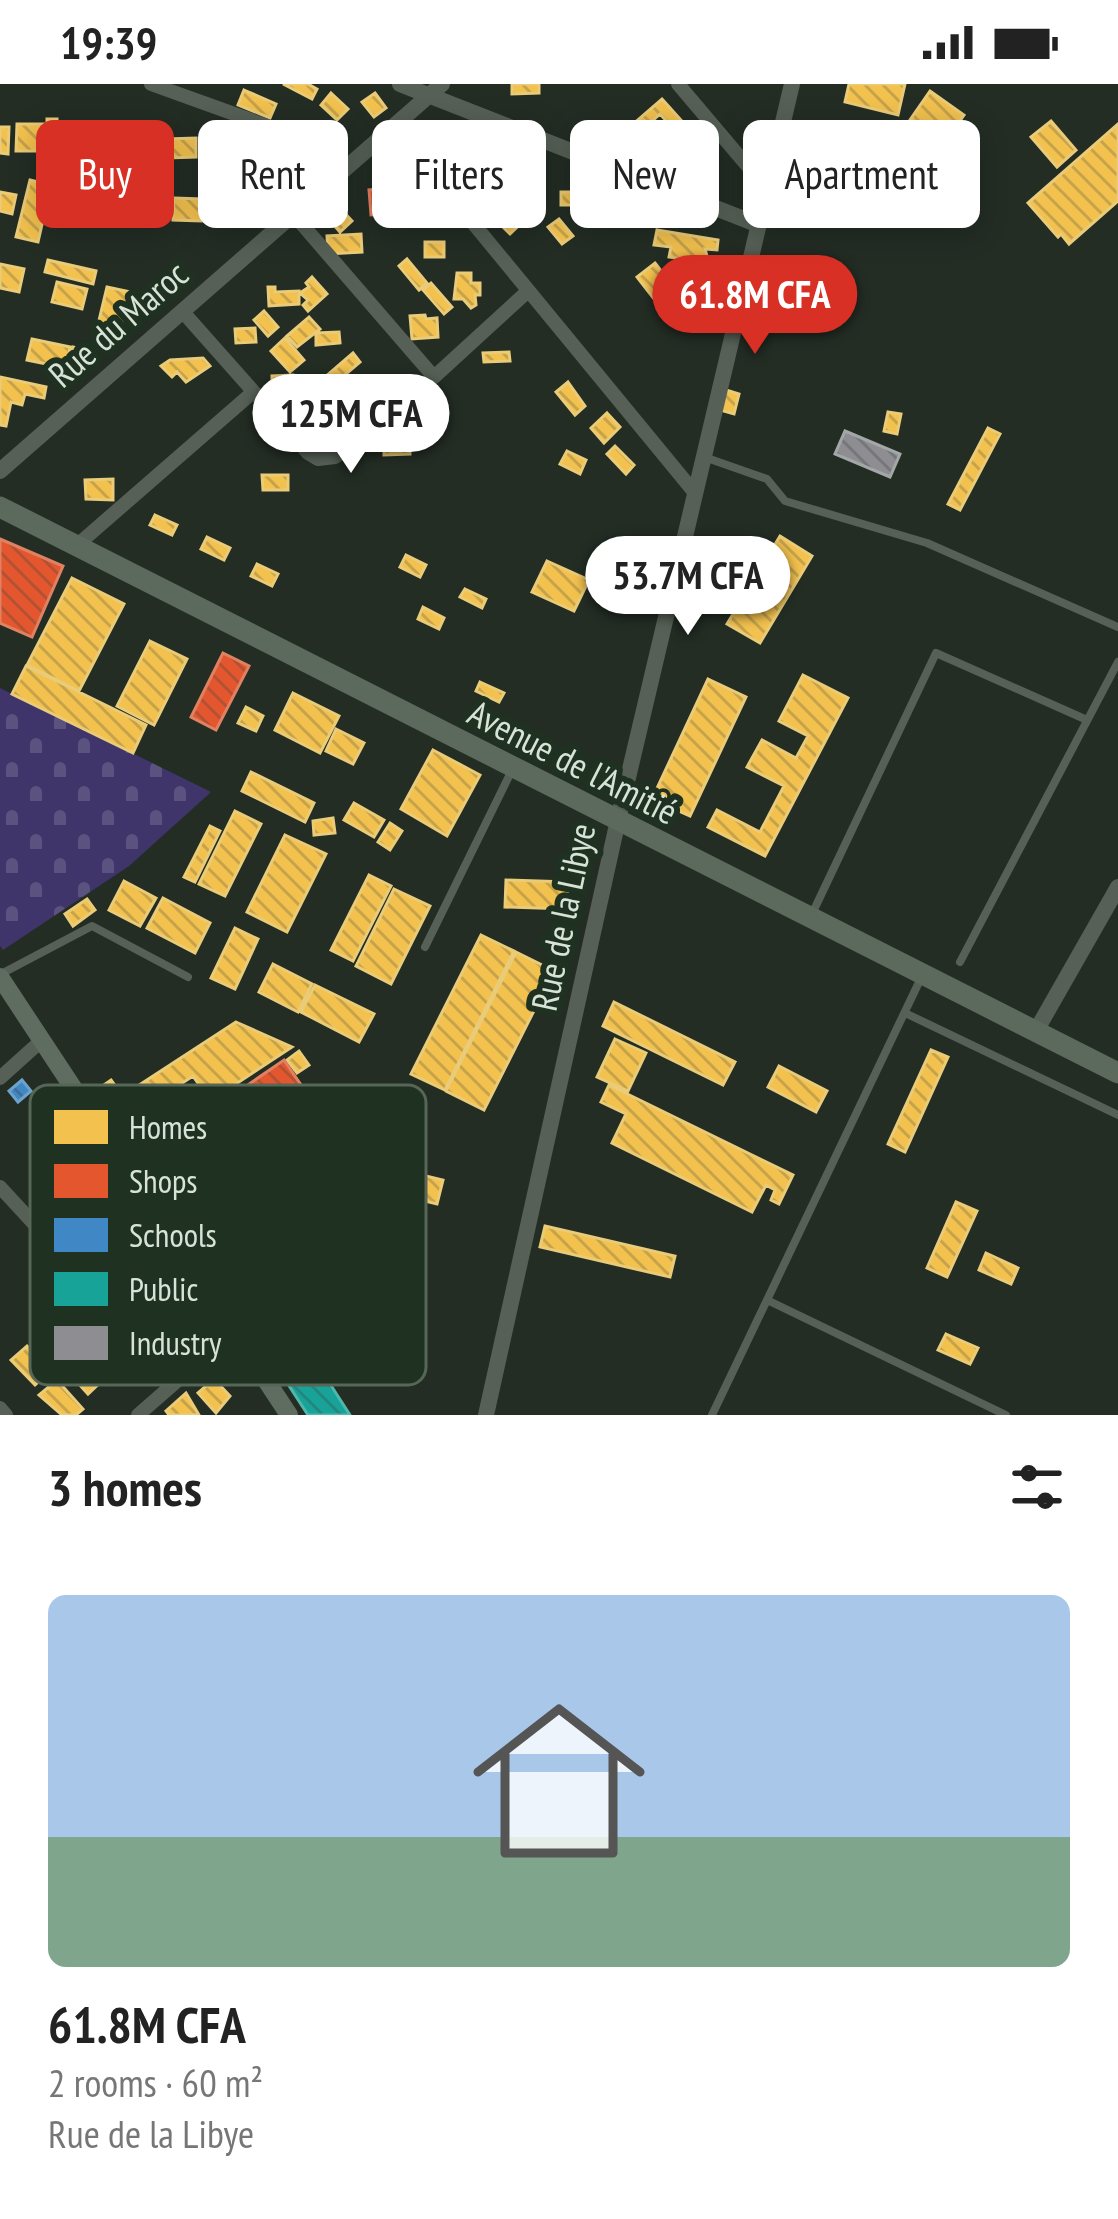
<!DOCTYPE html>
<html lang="en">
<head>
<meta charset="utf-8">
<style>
  :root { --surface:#fff; --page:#f6f6f6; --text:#222; --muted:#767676; --line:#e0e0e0; --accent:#d93025 }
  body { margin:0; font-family:"PT Sans Narrow",sans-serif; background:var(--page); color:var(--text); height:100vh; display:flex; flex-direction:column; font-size:45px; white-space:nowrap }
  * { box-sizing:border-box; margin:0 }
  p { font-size:39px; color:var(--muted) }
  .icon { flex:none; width:66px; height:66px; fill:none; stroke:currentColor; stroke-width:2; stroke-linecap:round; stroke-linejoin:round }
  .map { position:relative; height:1331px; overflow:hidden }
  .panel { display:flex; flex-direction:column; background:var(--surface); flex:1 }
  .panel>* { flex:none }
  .hud { position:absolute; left:36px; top:36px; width:1047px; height:108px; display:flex; gap:24px }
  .price { position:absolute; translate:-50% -102px; padding:0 27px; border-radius:42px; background:#fff; color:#222; font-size:39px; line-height:78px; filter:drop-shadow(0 3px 6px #0008) }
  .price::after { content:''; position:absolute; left:50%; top:72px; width:36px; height:27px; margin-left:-18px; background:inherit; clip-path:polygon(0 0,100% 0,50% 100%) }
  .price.current { background:var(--accent); color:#fff }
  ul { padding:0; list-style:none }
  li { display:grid; align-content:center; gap:24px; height:636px; padding:0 48px }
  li+li { border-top:3px solid var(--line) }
  li span { display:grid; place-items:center; height:372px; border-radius:18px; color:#555 }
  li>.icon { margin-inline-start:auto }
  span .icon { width:216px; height:216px; fill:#fffc; stroke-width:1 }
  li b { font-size:51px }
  h2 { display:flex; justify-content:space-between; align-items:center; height:144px; padding:0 48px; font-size:51px }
  .chip { padding:0 42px; border-radius:18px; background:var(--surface); box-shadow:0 6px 30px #0003; font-size:42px; line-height:108px }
  .chip.current { background:var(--accent); color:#fff }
  .status { display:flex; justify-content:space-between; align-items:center; height:84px; padding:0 60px; background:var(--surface); direction:ltr }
  .status svg { height:33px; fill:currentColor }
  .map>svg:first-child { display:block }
  .cemetery { fill:url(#cemetery-stones) }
  .homes { fill:url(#homes-back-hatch); stroke:#eacb77; stroke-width:3 }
  .shops { fill:url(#shops-back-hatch); stroke:#e08161; stroke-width:3 }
  .schools { fill:url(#schools-back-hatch); stroke:#6da3cb; stroke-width:3 }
  .public { fill:url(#public-back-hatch); stroke:#51b6ab; stroke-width:3 }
  .industry { fill:url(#industry-back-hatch); stroke:#a4a7a7; stroke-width:3 }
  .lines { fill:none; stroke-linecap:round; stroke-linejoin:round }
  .service { stroke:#566056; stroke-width:8 }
  .minor { stroke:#566056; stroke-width:14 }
  .tertiary { stroke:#566056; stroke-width:16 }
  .secondary { stroke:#5f6c60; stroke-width:18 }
  .primary { stroke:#5c695d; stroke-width:21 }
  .labels { text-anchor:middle; stroke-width:12; stroke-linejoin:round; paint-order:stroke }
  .street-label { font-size:36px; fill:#d8e3d8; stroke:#1f3120 }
  .key { fill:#1f3120; stroke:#566657; stroke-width:3 }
  .key-label { font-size:33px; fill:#d8e3d8 }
</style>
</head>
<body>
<div class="status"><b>19:39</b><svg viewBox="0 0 49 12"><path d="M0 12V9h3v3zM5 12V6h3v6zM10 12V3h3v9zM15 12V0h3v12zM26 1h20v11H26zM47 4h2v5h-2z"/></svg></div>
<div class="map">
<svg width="1118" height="1331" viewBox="0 0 1118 1331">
  <defs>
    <pattern id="cemetery-stones" width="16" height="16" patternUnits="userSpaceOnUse" patternTransform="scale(3)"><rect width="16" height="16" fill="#3f356b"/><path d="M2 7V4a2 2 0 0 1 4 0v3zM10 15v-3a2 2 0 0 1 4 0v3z" fill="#5a527f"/></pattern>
    <pattern id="homes-back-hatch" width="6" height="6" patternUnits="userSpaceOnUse" patternTransform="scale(3)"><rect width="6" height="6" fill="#f2c14e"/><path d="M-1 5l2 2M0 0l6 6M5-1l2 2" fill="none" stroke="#c6a24b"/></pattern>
    <pattern id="shops-back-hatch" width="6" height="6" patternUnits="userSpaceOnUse" patternTransform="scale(3)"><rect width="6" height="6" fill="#e4572e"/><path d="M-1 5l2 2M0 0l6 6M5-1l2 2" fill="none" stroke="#b35134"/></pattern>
    <pattern id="schools-back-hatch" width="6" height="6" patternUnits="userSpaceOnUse" patternTransform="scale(3)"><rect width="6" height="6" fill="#3f88c5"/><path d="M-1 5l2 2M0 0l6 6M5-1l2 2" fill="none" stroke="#407097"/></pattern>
    <pattern id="public-back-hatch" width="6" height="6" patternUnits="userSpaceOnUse" patternTransform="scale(3)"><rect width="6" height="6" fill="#17a398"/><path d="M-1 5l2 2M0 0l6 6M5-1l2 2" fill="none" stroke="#24867e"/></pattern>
    <pattern id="industry-back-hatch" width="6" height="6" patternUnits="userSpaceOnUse" patternTransform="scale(3)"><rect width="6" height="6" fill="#8d8d92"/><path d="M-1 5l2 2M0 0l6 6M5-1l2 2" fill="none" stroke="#76777a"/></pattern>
  </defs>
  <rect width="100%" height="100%" fill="#232d24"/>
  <path class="cemetery" d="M0,604L211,708L129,782L3,866L0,862Z"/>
  <path class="homes" d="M283,0H308L317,5L312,15Z
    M512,0H539V9L512,10Z
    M849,0H905L898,31L845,18Z
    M244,6L276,20L270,34L238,21Z
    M930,7L964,31L930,79L896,56Z
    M331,9L348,25L337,36L321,21Z
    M375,9L386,24L374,33L362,18Z
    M662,15L689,45L680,52L660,30L638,50L631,42Z
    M47,35H57V67H16L17,40H47Z
    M1051,37L1076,66L1057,83L1031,53Z
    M132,38L156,43V61H150V65H125L124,43H132Z
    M1118,40V117L1069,160L1061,150L1058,153L1028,119Z
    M0,43H9L8,70L0,69Z
    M455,48H462L463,56H472V76H443V64H463V59H455Z
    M196,54V73L167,74L166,55Z
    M819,56L884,71L878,107L810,90L811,70Z
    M87,57L111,58L109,88L86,87Z
    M598,57L633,71L629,81L594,66Z
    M246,60L261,67L249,92L234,85Z
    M704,67L705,83L672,84V68Z
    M483,82L493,96L477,107L467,92Z
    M791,93L817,100L811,121L785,114Z
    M30,96L51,101L38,158L16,153Z
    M64,96L112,107L104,140L56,129Z
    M903,106L897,136L886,133L890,108Z
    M0,108L16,111L12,130L0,127Z
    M561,108H582V121H561Z
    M174,114L202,115L201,137L173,136Z
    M524,118L533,128L510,150L500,140Z
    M338,122L352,137L340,148L327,133Z
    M559,135L573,152L562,160L548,143Z
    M657,146L718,156L717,166L705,165L709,179L669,173L671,163L654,161Z
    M361,150L362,168L328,170L327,152Z
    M425,158H444V173H425Z
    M407,175L427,199L419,206L399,182Z
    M48,176L96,187L93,200L45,188Z
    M655,179L672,201L654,215L637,193Z
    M0,180L24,185L19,208L0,204Z
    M457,189H471V199H480V211H475L476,221L471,224L463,215H454Z
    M312,193L327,210L308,227L303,221L308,216L300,209L309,203L306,199Z
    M57,198L87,205L82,225L52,218Z
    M431,199L452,223L444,230L423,206Z
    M107,203L130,208L117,258L95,253Z
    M268,203H275V208L299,207V220L269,222Z
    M264,227L278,243L268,252L254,236Z
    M425,231L426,235L437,234L438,253L412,255L410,232Z
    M309,233L320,245L297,263L287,252Z
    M255,244L256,258L236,259L235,245Z
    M339,248L340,259L316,261V249Z
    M285,254L304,276L290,288L271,267Z
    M32,255L70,263L66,284L27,276Z
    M73,263L85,266L81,285L69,283Z
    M509,268L510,277L484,278L483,269Z
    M353,269L360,278L340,295L354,311L345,319L324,294Z
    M203,274L210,282L186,298L177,288L172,293L161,282L170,276Z
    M293,291L294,308H279L272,300V292Z
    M0,293L46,303L44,314L25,310L22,321L11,318L6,342L0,341Z
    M568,298L585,322L575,331L556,308Z
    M726,306L739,310L734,330L720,326Z
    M336,309L353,330L340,342L321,321Z
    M418,325H440L441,347L419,348Z
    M888,328L901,330L897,350L884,347Z
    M607,329L620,343L604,359L591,344Z
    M325,334L326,350L311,351L310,335Z
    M988,344L1000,350L960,426L948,420Z
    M384,357H410V370L384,371Z
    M615,362L634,381L626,390L607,370Z
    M567,367L586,376L580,390L560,380Z
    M262,391H288V406H263Z
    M113,395V416L86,415L85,396Z
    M155,431L177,441L172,451L150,441Z
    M780,452L812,472L760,559L727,540Z
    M207,453L230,464L224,476L201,465Z
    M406,471L426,481L420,493L400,483Z
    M547,477L589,496L574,527L532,508Z
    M257,480L278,490L272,502L251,492Z
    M72,494L124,520L79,607L27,581Z
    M465,505L486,515L482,524L460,513Z
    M423,523L444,534L439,545L418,535Z
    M150,557L187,575L154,641L117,622Z
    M26,582L146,641L133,669L12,610Z
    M803,591L848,614L765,772L708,743L717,726L760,748L784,702L747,683L762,656L796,674L808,652L779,637Z
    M708,595L746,613L690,732L652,715Z
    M480,598L504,609L499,618L476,607Z
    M293,609L339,632L320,669L275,646Z
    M246,623L263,632L256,647L238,639Z
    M336,645L364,659L353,680L326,667Z
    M433,666L480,691L447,752L401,725Z
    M251,688L314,719L305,738L242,707Z
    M354,719L384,736L374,753L344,736Z
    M235,727L261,740L225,812L199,800Z
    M333,734L335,749L314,751L313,737Z
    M390,739L402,747L390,766L378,758Z
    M210,742L220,747L195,798L184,793Z
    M285,751L326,770L287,848L247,828Z
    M369,791L391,802L353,877L331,866Z
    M506,796L568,798L567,825L505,823Z
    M124,797L156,814L140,842L109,826Z
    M394,805L430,822L391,900L356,882Z
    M163,814L210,839L195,869L147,844Z
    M87,815L95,826L73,842L65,830Z
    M235,844L258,855L235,905L211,894Z
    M481,851L514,867L445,1006L411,990Z
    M516,868L554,887L484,1026L446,1007Z
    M273,880L312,900L298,928L259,908Z
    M315,901L374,930L359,958L301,928Z
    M614,918L735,978L723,1001L603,942Z
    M236,938L292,963L210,1017L193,992L136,1029L124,1011Z
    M615,955L646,969L628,1007L597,993Z
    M931,966L948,973L905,1068L888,1060Z
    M299,967L309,981L297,989L287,976Z
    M779,982L827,1007L816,1028L768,1003Z
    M111,996L129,1021L113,1032L95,1007Z
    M609,1001L793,1091L779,1120L771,1116L775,1106L766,1101L752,1128L612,1059L626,1030L601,1018Z
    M397,1085L443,1096L437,1120L391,1109Z
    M956,1118L977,1127L947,1193L927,1184Z
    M545,1142L675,1172L670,1193L540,1163Z
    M986,1169L1018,1184L1011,1200L979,1186Z
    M946,1250L978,1264L970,1280L938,1266Z
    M27,1262L51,1287L35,1301L11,1276Z
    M83,1275L103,1296L88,1310L68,1288Z
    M214,1295L230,1312L216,1329L198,1309Z
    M57,1296L83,1325L76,1331H62L39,1311Z
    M186,1309L199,1331H169L166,1327Z"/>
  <path class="shops" d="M307,80L316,88L292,112L283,104Z
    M253,95L266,109L240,132L227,118Z
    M407,103L409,128L371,131L369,106Z
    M0,455L63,482L32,553L0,539Z
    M638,486L654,489L648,519L633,516Z
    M223,569L249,582L216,646L191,633Z
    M284,976L301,1001L183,1086L181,1083L157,1099L123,1052L148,1034L165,1058Z"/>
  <path class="schools" d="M22,996L31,1007L18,1018L9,1007Z"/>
  <path class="public" d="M312,1272L350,1331H308L282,1291Z"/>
  <path class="industry" d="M845,347L900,370L890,393L835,370Z"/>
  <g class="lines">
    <path class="service" d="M707,374L767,395L785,417L927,459L1118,543
      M812,830L936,569L1087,636
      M425,863L512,686
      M960,878L1118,578
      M1,890L92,842L188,893
      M905,929L1118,1031
      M767,1216L1006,1331
      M250,1271L298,1228L319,1197L371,1044
      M712,1331L921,894"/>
    <path class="minor" d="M151,0L301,54L321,70L332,96
      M678,0L767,105
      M394,43L695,409
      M294,131L434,293
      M183,228L308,369L318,375L335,373L434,293L528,207
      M75,463L252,309
      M0,994L41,957
      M0,1103L178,1296
      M0,1324L6,1331
      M138,1331L232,1249"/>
    <path class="tertiary" d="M400,0L759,141
      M0,387L442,0
      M1036,947L1118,803
      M486,1331L618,736L792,0"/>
    <path class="secondary" d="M0,893L289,1331"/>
    <path class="primary" d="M0,423L1118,989"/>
  </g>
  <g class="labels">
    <g class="street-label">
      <text transform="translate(118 240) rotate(-41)" y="13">Rue du Maroc</text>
      <text transform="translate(573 678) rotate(27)" y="13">Avenue de l'Amitié</text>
      <text transform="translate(563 833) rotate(-78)" y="13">Rue de la Libye</text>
    </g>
  </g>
  <rect x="30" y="1001" width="396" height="300" rx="18" class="key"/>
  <rect x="54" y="1026" width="54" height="34" fill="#f2c14e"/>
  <rect x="54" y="1080" width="54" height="34" fill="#e4572e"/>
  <rect x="54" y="1134" width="54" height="34" fill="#3f88c5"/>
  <rect x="54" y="1188" width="54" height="34" fill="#17a398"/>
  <rect x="54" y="1242" width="54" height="34" fill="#8d8d92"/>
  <g class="key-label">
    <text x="129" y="1055">Homes</text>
    <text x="129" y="1109">Shops</text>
    <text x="129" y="1163">Schools</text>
    <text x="129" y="1217">Public</text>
    <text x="129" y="1271">Industry</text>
  </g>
</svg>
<b class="price current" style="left:755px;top:273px">61.8M CFA</b>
<b class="price" style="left:351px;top:392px">125M CFA</b>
<b class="price" style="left:688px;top:554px">53.7M CFA</b>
<div class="hud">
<a class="chip current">Buy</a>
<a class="chip">Rent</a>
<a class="chip">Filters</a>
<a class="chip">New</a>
<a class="chip">Apartment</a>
</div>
</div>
<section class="panel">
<h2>3 homes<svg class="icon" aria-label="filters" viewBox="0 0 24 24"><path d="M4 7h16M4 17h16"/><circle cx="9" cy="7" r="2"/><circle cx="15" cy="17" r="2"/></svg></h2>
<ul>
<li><span style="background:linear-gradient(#a9c7e8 65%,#7fa58c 0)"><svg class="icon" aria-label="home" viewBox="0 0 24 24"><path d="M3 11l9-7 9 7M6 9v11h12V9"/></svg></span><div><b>61.8M CFA</b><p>2 rooms · 60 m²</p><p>Rue de la Libye</p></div></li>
</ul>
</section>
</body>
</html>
